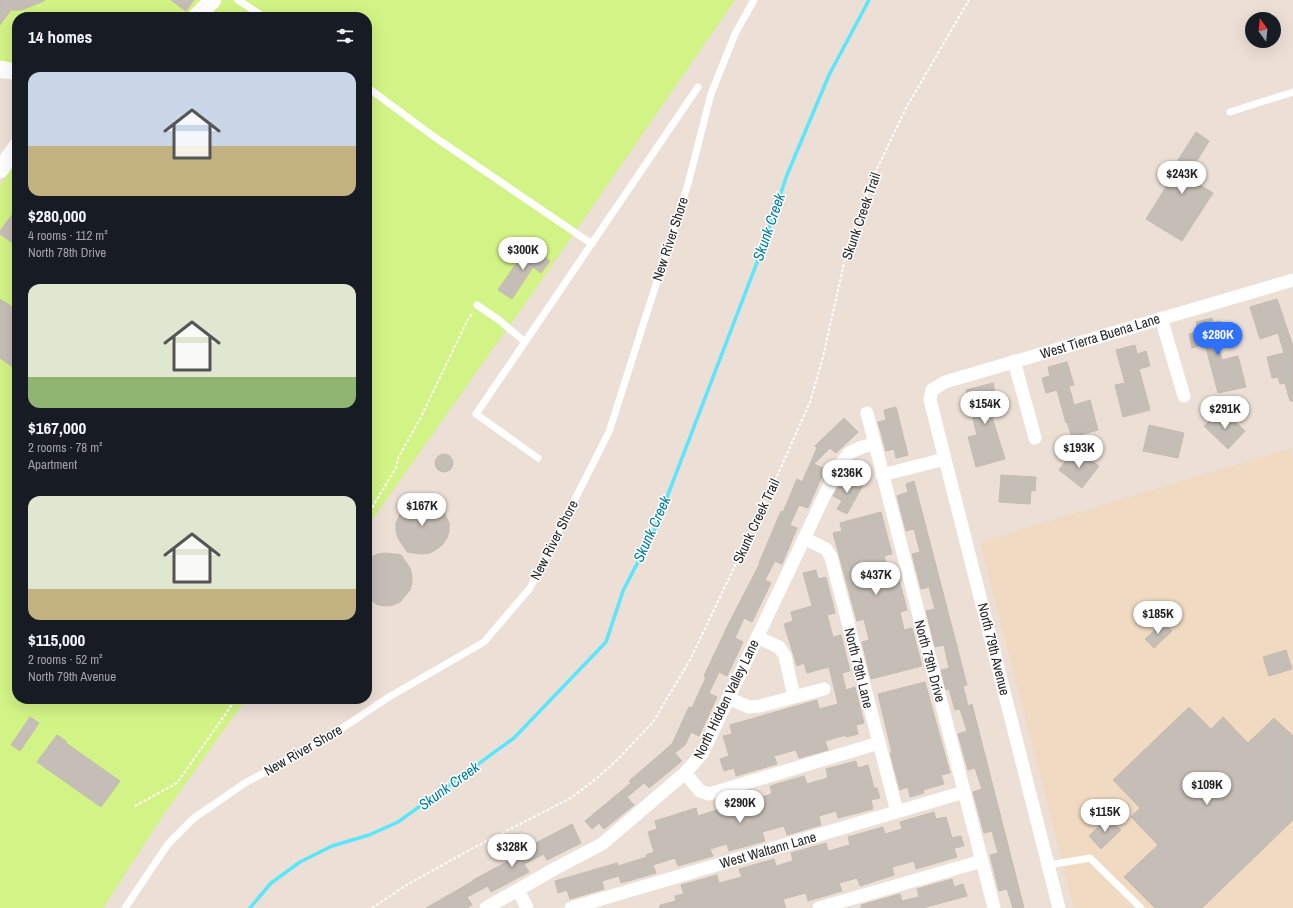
<!DOCTYPE html>
<html lang="en">
<head>
<meta charset="utf-8">
<style>
  :root { --surface:#171b24; --page:#20242c; --text:#f1f3f6; --muted:#9ea1a6; --accent:#2f71ff }
  body { margin:0; font-family:"Archivo Narrow",sans-serif; background:var(--page); color:var(--text); height:100vh; display:flex; flex-direction:column; font-size:15px; white-space:nowrap }
  * { box-sizing:border-box; margin:0 }
  p { font-size:13px; color:var(--muted) }
  .icon { flex:none; width:22px; height:22px; fill:none; stroke:currentColor; stroke-width:2; stroke-linecap:round; stroke-linejoin:round }
  .map { position:relative; flex:1; overflow:hidden }
  .details { position:absolute; left:12px; top:12px; width:360px; height:692px; display:flex; flex-direction:column; background:var(--surface); border-radius:16px; box-shadow:0 4px 16px #0002 }
  .details>* { flex:none }
  .needle { width:26px; rotate:345deg }
  .fabs { position:absolute; left:1245px; top:12px; display:grid; gap:8px }
  .fabs a { display:grid; place-items:center; width:36px; height:36px; border-radius:50%; background:var(--surface); box-shadow:0 4px 16px #0002; font-size:20px }
  .price { position:absolute; translate:-50% -34px; padding:0 9px; border-radius:14px; background:#fff; color:#222; font-size:13px; line-height:26px; filter:drop-shadow(0 1px 2px #0008) }
  .price::after { content:''; position:absolute; left:50%; top:24px; width:12px; height:9px; margin-left:-6px; background:inherit; clip-path:polygon(0 0,100% 0,50% 100%) }
  .price.active { background:var(--accent); color:#fff }
  ul { padding:0; list-style:none }
  li { display:grid; align-content:center; gap:8px; height:212px; padding:0 16px }
  li span { display:grid; place-items:center; height:124px; border-radius:12px; color:#555 }
  li>.icon { margin-inline-start:auto }
  span .icon { width:72px; height:72px; fill:#fffc; stroke-width:1 }
  li b { font-size:17px }
  h2 { display:flex; justify-content:space-between; align-items:center; height:48px; padding:0 16px; font-size:17px }
  .map>svg:first-child { display:block }
  .education { fill:#f0dbc2 }
  .pitch { fill:#d2f385 }
  .lines { fill:none; stroke-linecap:round; stroke-linejoin:round }
  .stream { stroke:#5ae6fc; stroke-width:3.5 }
  .building { fill:#c5beb6; stroke:#c6bbb0 }
  .path { stroke:#fff; stroke-width:2; stroke-dasharray:3 2; stroke-linecap:butt }
  .service { stroke:#fff; stroke-width:7 }
  .minor { stroke:#fff; stroke-width:13 }
  .tertiary { stroke:#fff; stroke-width:17 }
  .labels { text-anchor:middle; stroke-width:3; stroke-linejoin:round; paint-order:stroke }
  .street-label { font-size:14px; fill:#272727; stroke:#fff }
  .water-label { font-size:15px; font-style:italic; fill:#007ea1; stroke:#fff }
</style>
</head>
<body>
<div class="map">
<svg width="1293" height="908" viewBox="0 0 1293 908">
  <rect width="100%" height="100%" fill="#ecdfd6"/>
  <path class="education" d="M1291,448L1293,457V908H1074L980,542Z"/>
  <path class="pitch" d="M0,0H735L553,264L367,527V17H17V67L0,64Z
    M17,160V699H246L164,814L103,908H0V185Z"/>
  <g class="lines">
    <path class="stream" d="M250,908L271,883L300,862L332,846L369,835L398,822L514,738L606,642L623,591L654,531L761,252L787,175L829,75L869,0"/>
  </g>
  <path class="building" d="M0,0H44V1L21,10H11L0,25Z
    M171,0H194L186,11Z
    M1196,132L1209,141L1187,177L1213,193L1182,241L1146,219L1181,163L1178,160Z
    M17,208V246L0,234V231Z
    M528,246L550,261L541,273L533,267L512,299L498,290Z
    M0,299L17,310V370L0,358Z
    M1277,299L1293,346V401H1290L1285,383L1280,384L1278,377L1272,378L1267,357L1284,353L1278,333L1260,339L1250,307Z
    M1212,318L1213,323L1220,321L1225,339L1217,341L1222,360L1238,356L1246,387L1218,393L1205,344L1192,348L1189,334L1198,331L1196,322Z
    M1135,345L1137,354L1146,351L1150,366L1139,369L1150,410L1123,417L1115,385L1125,383L1116,350Z
    M1067,362L1074,385L1069,386L1074,405L1090,400L1098,430L1072,437L1067,422L1066,423L1057,390L1046,393L1042,378L1050,376L1048,367Z
    M993,383L996,398L1001,397L1005,414L992,417L1005,459L976,467L968,437L977,435L966,390Z
    M896,407L908,455L896,458L894,449L886,451L878,422L886,420L884,410Z
    M1227,414L1245,431L1228,449L1204,426L1215,415L1221,420Z
    M844,418L858,432L836,453L830,448L814,464L825,469L808,508L799,505L790,525L797,528L782,564L775,561L765,580L771,583L752,622L744,618L735,638L743,642L727,676L719,672L709,693L717,697L699,736L691,732L685,745L675,753L682,761L649,788L644,783L627,797L634,805L604,829L599,823L592,829L585,821L631,783L629,781L672,744L689,707L692,708L706,677L704,676L728,625L760,563H759L781,511L783,512L797,479L802,482L817,448L815,446Z
    M1149,425L1184,433L1178,458L1143,451Z
    M435 463a9 9 0 1 1 18 0a9 9 0 1 1-18 0Z
    M1083,454L1099,466L1082,488L1059,470L1070,455L1078,460Z
    M859,464L871,471L864,483L854,473Z
    M1001,475L1036,477L1035,491L1031,490L1030,504L999,502Z
    M844,477L863,485L847,514L837,509L842,501L833,496Z
    M914,481L967,685L963,686L968,706L972,704L1024,908H1013L1007,889L999,891L990,855L998,853L992,831L984,833L973,792L982,789L975,768L968,770L958,734L967,731L960,709L955,710L949,689L946,690L941,670L949,668L944,645L935,647L926,611L935,609L929,587L921,589L912,554L920,552L914,529L906,531L897,496L908,492L906,484Z
    M423,500L430,501L437,505L443,510L449,523V531L447,538L443,544L437,549L430,553L422,554L407,552L398,538L396,531V523L402,510L408,505Z
    M881,512L892,554L884,556L890,577L898,575L907,610L900,612L904,630L912,628L922,666L871,679L862,642L869,640L864,619L857,621L833,533L842,531L840,523Z
    M386,553L401,555L410,568L412,576V583L410,590L400,602L393,605L386,606L378,605L367,598V561L371,557L378,554Z
    M816,570L818,579L826,577L835,613L827,615L833,637L841,635L850,671L842,673L846,690L855,687L864,723L856,725L858,734L846,737V735L825,741L828,750L799,758L796,750L774,756L777,764L736,776L734,768L724,771L720,759L729,756L723,736L732,734L730,725L817,700L819,709L838,704L829,667L807,673L804,663L797,666L784,624L793,621L791,612L812,606L803,573Z
    M1163,622L1172,631L1154,648L1145,639Z
    M1286,650L1292,669L1269,676L1263,657Z
    M925,682L950,773L941,775L944,784L923,790L924,793L910,797L908,787L900,790L890,753H892L878,694Z
    M1189,707L1211,729L1223,717L1248,743L1274,718L1293,736V820L1202,908H1155L1124,877L1158,845L1131,817L1140,808L1113,780Z
    M30,717L39,723L20,751L11,745Z
    M57,735L66,741V743L120,781L101,807L37,762Z
    M856,761L858,768L868,765L874,788H877L880,798L871,800L873,809L838,818L836,811L819,816L821,825L787,835L784,826L762,832L765,841L729,851L727,844L710,849L713,856L678,866L675,858L653,865L656,873L621,883L619,876L602,881L604,889L570,899L567,890L558,893L555,881L617,863L618,866L647,857L646,855L654,852L648,832L657,829L655,821L696,808L698,816L720,809L718,802L753,792L755,799L772,794L770,786L804,776L807,784L828,778L826,769Z
    M934,812L936,819L946,817L952,838L961,836L964,846L954,848L957,857L916,869L914,861L892,867L894,875L860,886L857,878L839,883L842,891L808,901L806,893L783,899L786,908H660V905L676,901L675,896L684,894L681,885L717,875L719,883L742,877L739,869L774,859L776,866L793,861L791,853L826,843L828,851L850,845L848,837L883,827L885,834L902,829L900,822Z
    M1108,817L1121,830L1101,849L1089,836Z
    M572,824L581,843L547,860L544,854L524,864L529,872L491,892L488,886L467,897L472,905L467,908H426L473,881V880L531,849L530,846Z
    M952,879L954,887L963,884L967,896L923,908H861V905L900,894L902,901L919,897L917,889Z"/>
  <g class="lines">
    <path class="path" d="M367,516L396,468L398,458L421,417L467,321L473,312
      M135,806L177,783L236,699
      M372,908L405,886L473,848L571,798L597,778L619,758L653,722L690,660L770,492L810,402L822,361L848,246L874,175L906,108L969,0"/>
    <path class="service" d="M238,0L264,17
      M367,87L433,136L592,244
      M1230,112L1293,92
      M477,305L499,320L525,342L698,87
      M525,342L476,414L538,458
      M1049,865L1090,858L1141,908
      M125,908L168,844L194,818L245,783L323,741L389,697L484,642L530,588L609,432L688,184L711,94L735,34L754,0"/>
    <path class="minor" d="M1161,318L1184,396
      M1014,361L1035,438
      M867,413L994,908
      M882,475L945,459
      M804,538L826,549L831,557L897,812
      M757,637L779,647L785,656L794,697
      M728,698L749,707L760,706L824,689
      M685,773L700,791L709,794L879,743
      M518,890L527,908
      M486,908L558,867L602,844L685,773L702,754L838,467L849,453L862,447L874,444
      M571,908L964,792
      M819,908L982,861
      M1059,908L930,400L932,390L945,382L1293,280"/>
    <path class="tertiary" d="M196,17L213,0
      M0,69L17,72
      M0,170L17,146"/>
  </g>
  <g class="labels">
    <g class="street-label">
      <text transform="translate(861 216) rotate(-71)" y="5">Skunk Creek Trail</text>
      <text transform="translate(670 239) rotate(-72)" y="5">New River Shore</text>
      <text transform="translate(1100 336) rotate(-17)" y="5">West Tierra Buena Lane</text>
      <text transform="translate(756 521) rotate(-65)" y="5">Skunk Creek Trail</text>
      <text transform="translate(554 540) rotate(-63)" y="5">New River Shore</text>
      <text transform="translate(994 649) rotate(76)" y="5">North 79th Avenue</text>
      <text transform="translate(930 661) rotate(75)" y="5">North 79th Drive</text>
      <text transform="translate(859 668) rotate(76)" y="5">North 79th Lane</text>
      <text transform="translate(726 699) rotate(-64)" y="5">North Hidden Valley Lane</text>
      <text transform="translate(303 750) rotate(-30)" y="5">New River Shore</text>
      <text transform="translate(768 850) rotate(-16)" y="5">West Waltann Lane</text>
    </g>
    <g class="water-label">
      <text transform="translate(769 227) rotate(-71)" y="5">Skunk Creek</text>
      <text transform="translate(652 529) rotate(-66)" y="5">Skunk Creek</text>
      <text transform="translate(449 786) rotate(-36)" y="5">Skunk Creek</text>
    </g>
  </g>
</svg>
<div class="fabs">
<a><svg class="needle" viewBox="-14 -14 28 28"><path d="M0-13l5 13h-10z" fill="#e53935"/><path d="M0 13l5-13h-10z" fill="#9ea1a6"/></svg></a>
</div>
<b class="price" style="left:1182px;top:195px">$243K</b>
<b class="price" style="left:523px;top:271px">$300K</b>
<b class="price active" style="left:1218px;top:356px">$280K</b>
<b class="price" style="left:985px;top:425px">$154K</b>
<b class="price" style="left:1225px;top:430px">$291K</b>
<b class="price" style="left:1079px;top:469px">$193K</b>
<b class="price" style="left:847px;top:494px">$236K</b>
<b class="price" style="left:422px;top:527px">$167K</b>
<b class="price" style="left:876px;top:596px">$437K</b>
<b class="price" style="left:1158px;top:635px">$185K</b>
<b class="price" style="left:1207px;top:806px">$109K</b>
<b class="price" style="left:740px;top:824px">$290K</b>
<b class="price" style="left:1105px;top:833px">$115K</b>
<b class="price" style="left:512px;top:868px">$328K</b>
<section class="details">
<h2>14 homes<svg class="icon" aria-label="filters" viewBox="0 0 24 24"><path d="M4 7h16M4 17h16"/><circle cx="9" cy="7" r="2"/><circle cx="15" cy="17" r="2"/></svg></h2>
<ul>
<li><span style="background:linear-gradient(#c9d6e8 60%,#c2b280 0)"><svg class="icon" aria-label="home" viewBox="0 0 24 24"><path d="M3 11l9-7 9 7M6 9v11h12V9"/></svg></span><div><b>$280,000</b><p>4 rooms · 112 m²</p><p>North 78th Drive</p></div></li>
<li><span style="background:linear-gradient(#dfe7d0 75%,#8fb573 0)"><svg class="icon" aria-label="home" viewBox="0 0 24 24"><path d="M3 11l9-7 9 7M6 9v11h12V9"/></svg></span><div><b>$167,000</b><p>2 rooms · 78 m²</p><p>Apartment</p></div></li>
<li><span style="background:linear-gradient(#dfe7d0 75%,#c2b280 0)"><svg class="icon" aria-label="home" viewBox="0 0 24 24"><path d="M3 11l9-7 9 7M6 9v11h12V9"/></svg></span><div><b>$115,000</b><p>2 rooms · 52 m²</p><p>North 79th Avenue</p></div></li>
</ul>
</section>
</div>
</body>
</html>
